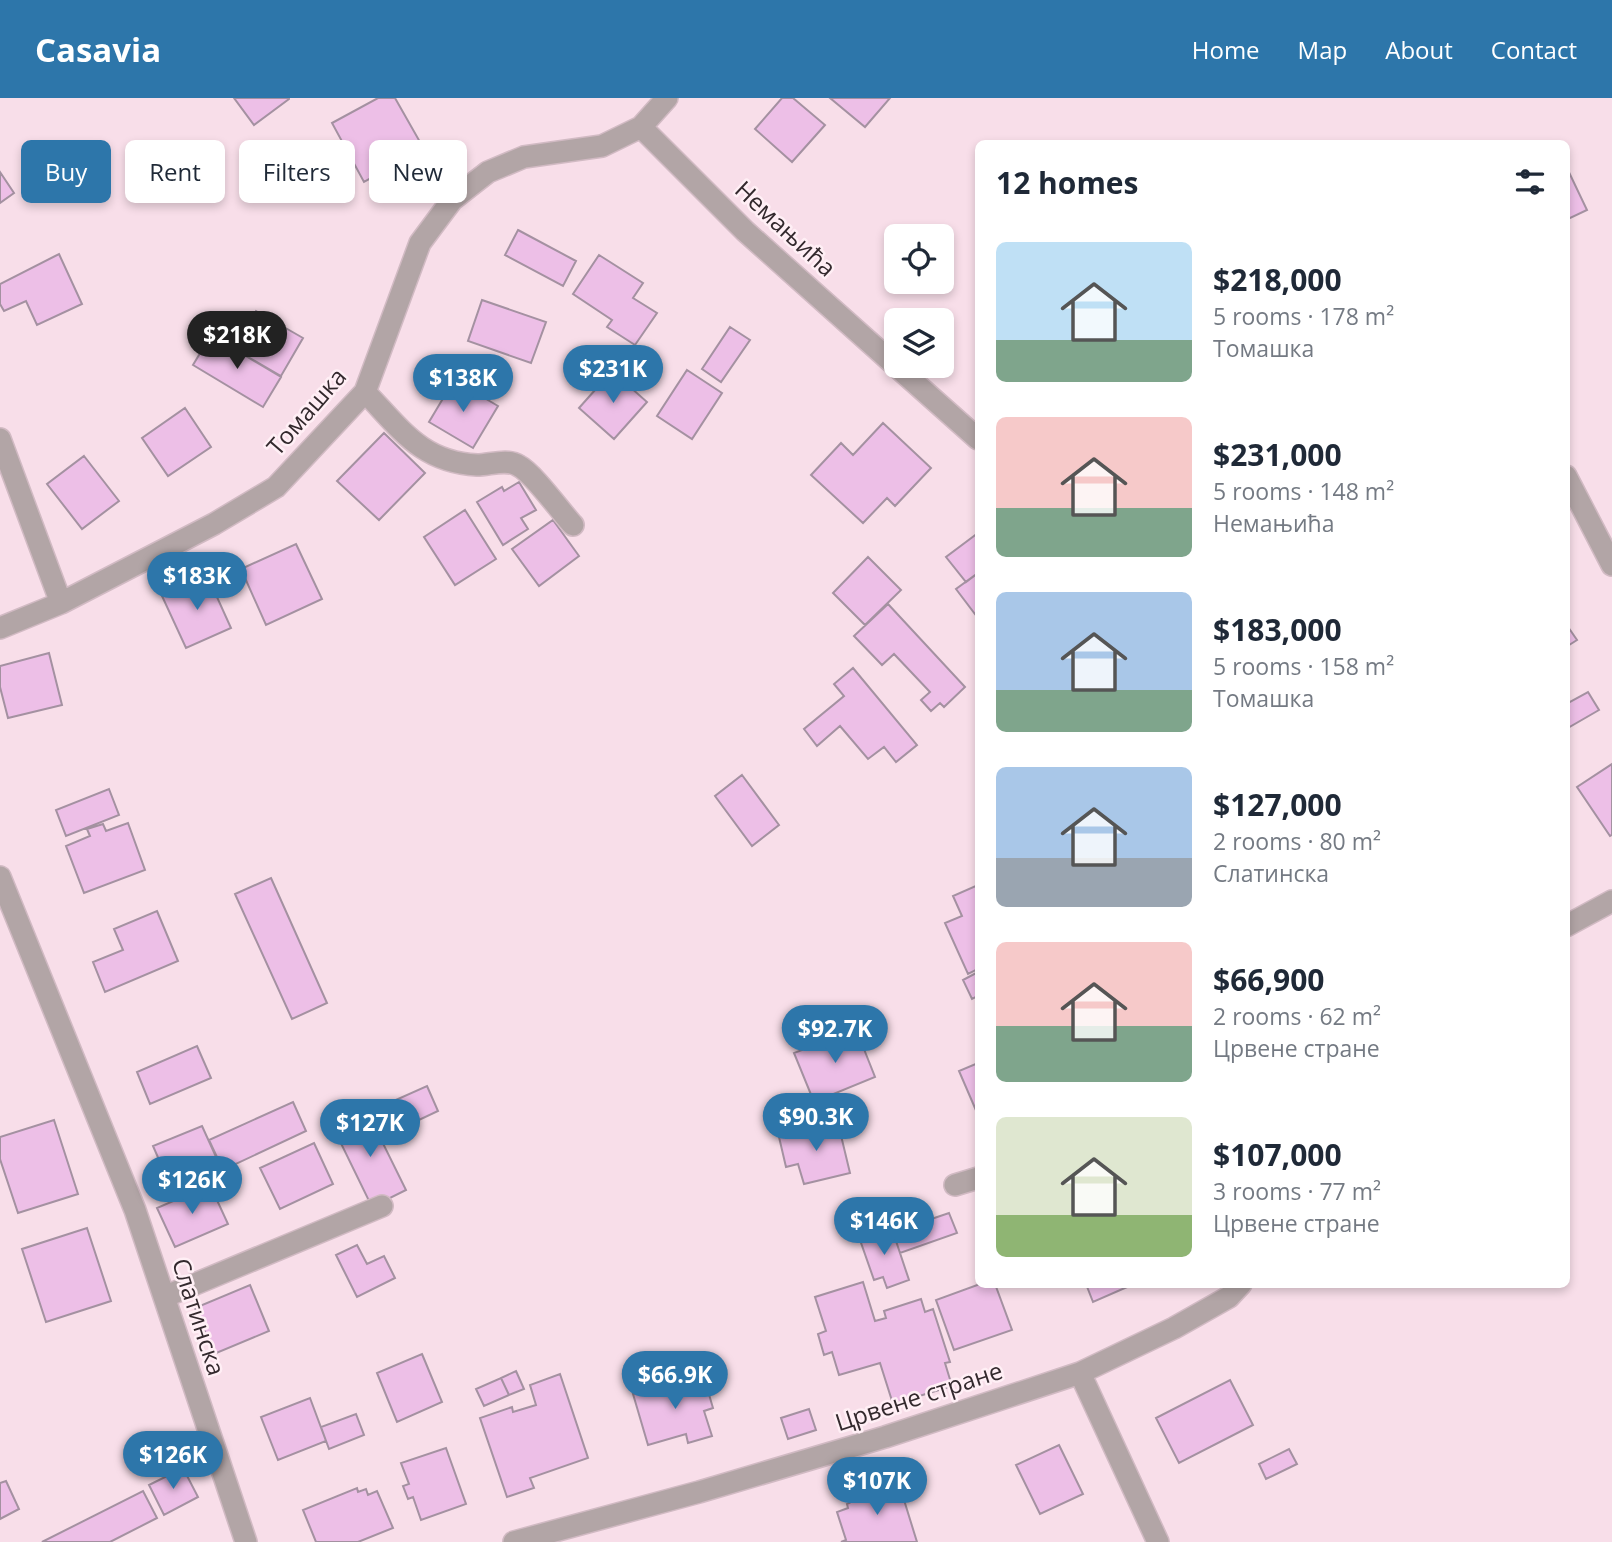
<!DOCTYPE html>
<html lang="en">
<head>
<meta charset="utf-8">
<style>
  :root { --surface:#fff; --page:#f6f6f7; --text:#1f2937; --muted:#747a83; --accent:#2d76aa }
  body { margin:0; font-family:"Open Sans",sans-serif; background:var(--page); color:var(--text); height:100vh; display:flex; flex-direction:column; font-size:26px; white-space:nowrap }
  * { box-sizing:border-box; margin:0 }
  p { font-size:23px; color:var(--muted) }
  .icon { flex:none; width:38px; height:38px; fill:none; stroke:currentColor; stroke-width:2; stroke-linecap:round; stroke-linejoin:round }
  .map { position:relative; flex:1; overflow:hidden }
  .drawer { position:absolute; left:975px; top:42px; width:595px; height:1148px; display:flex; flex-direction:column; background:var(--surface); border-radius:10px; box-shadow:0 4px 10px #0003 }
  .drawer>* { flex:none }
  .guide { position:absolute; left:21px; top:42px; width:665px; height:63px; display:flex; gap:14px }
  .fabs { position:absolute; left:884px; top:126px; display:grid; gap:14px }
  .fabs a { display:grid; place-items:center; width:70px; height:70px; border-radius:10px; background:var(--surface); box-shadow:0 4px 10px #0003; font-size:35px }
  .price { position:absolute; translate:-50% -60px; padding:0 16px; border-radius:24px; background:var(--accent); color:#fff; font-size:23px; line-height:46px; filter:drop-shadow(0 2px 4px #0008) }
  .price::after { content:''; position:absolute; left:50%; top:42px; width:21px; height:16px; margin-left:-10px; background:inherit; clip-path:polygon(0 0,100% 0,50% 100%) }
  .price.on { background:#222; color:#fff }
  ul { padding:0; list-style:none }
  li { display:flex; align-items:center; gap:21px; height:175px; padding:0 21px }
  li span { display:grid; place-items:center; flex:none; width:196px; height:140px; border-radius:10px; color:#555 }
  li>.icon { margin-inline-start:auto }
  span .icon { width:84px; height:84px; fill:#fffc; stroke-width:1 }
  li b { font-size:30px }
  h2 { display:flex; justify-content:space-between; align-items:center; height:84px; padding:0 21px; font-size:30px }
  .pill { padding:0 24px; border-radius:10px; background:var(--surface); box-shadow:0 4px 10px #0003; font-size:24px; line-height:63px }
  .pill.on { background:var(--accent); color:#fff }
  header { display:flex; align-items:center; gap:42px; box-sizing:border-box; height:98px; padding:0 35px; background:var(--accent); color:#fff }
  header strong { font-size:33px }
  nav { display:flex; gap:38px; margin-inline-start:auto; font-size:24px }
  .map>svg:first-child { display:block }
  .building { fill:#edbfe7; stroke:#a491a1; stroke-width:2 }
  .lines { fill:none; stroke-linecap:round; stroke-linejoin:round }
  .minor-casing { stroke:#d1bac3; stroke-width:24 }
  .minor { stroke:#b2a5a6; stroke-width:21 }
  .labels { text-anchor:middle; stroke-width:5; stroke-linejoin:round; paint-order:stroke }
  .street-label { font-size:24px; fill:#33292d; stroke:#ffeff5 }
</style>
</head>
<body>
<header>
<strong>Casavia</strong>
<nav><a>Home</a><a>Map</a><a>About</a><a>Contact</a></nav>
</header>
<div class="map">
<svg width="1612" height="1444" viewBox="0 0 1612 1444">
  <rect width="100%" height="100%" fill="#f8dee9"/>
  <path class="building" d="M234,0H289V1L254,27Z
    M378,0H395L424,51L364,84L332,25Z
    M782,0H793L825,27L792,64L755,31Z
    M830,0H890L865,29Z
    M1566,68L1587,112L1566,122Z
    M0,74L14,95L0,105Z
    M518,132L576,163L563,188L505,157Z
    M59,156L82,206L37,227L26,203L4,213L0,206V186Z
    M599,157L643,185L633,200L657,215L635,247L607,229L612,222L573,196Z
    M482,202L546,224L531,265L468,243Z
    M256,213L303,240L281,278L234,251Z
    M730,229L750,242L721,284L702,271Z
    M211,237L281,279L263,309L193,267Z
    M687,272L722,295L692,341L657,318Z
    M612,273L647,304L614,341L579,310Z
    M454,282L498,308L473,350L429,324Z
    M185,310L211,349L168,378L142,340Z
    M883,325L931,370L895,408L887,400L863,425L811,377L841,345L853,357Z
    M384,335L425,375L379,422L337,383Z
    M84,358L119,403L82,431L47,386Z
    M519,384L536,412L521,420L528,431L503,447L477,404L502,389L504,393Z
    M465,412L496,461L455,487L424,439Z
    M553,422L579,458L539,488L512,451Z
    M978,435V475L966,484L946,459Z
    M296,446L322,501L266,527L241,471Z
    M868,459L901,492L865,527L833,495Z
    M978,475V520L956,491Z
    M207,477L231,530L186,550L162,498Z
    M888,506L965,589L944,609L940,605L931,613L921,602L930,594L894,556L882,567L854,538Z
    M1566,526L1577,542L1566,549Z
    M49,555L62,607L8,620L0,589V568Z
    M853,570L917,647L896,664L884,649L868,661L840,628L817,648L804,631L844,598L834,586Z
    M1588,594L1599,612L1566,631V606Z
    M1612,666V737L1610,738L1577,689Z
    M742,677L779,727L752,748L715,698Z
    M109,691L119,717L66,738L56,712Z
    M128,725L145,772L84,795L66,748L90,738L87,731L103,726L106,733Z
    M271,780L327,905L292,921L235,796Z
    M978,787V871L968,876L945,825L962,818L953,798Z
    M157,813L178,863L105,894L93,864L123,852L114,831Z
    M978,874V898L972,901L963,882Z
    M856,931L875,979L814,1004L794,955Z
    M197,948L211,980L150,1006L137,974Z
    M978,965V1017L959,973Z
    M427,988L438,1013L383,1039L371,1013Z
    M293,1004L306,1033L223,1072L209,1042Z
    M367,1013L406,1092L372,1109L333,1029Z
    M54,1022L78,1096L18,1115L0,1061V1039Z
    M838,1025L850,1075L804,1086L798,1066L786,1069L779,1039Z
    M202,1028L222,1072L173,1094L153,1048Z
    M314,1045L333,1086L280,1111L260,1070Z
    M210,1087L228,1126L175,1149L157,1110Z
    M949,1115L957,1135L900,1155L893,1134Z
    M891,1128L909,1182L887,1190L883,1179L874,1182L859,1139Z
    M87,1130L111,1203L46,1224L22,1151Z
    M357,1147L367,1166L384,1158L395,1180L357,1199L336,1157Z
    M863,1184L875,1223L886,1220L884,1213L921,1201L925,1214L933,1211L950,1264L945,1265L952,1288L893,1306L880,1265L839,1277L832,1254L824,1257L818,1236L826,1233L815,1199Z
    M980,1186H995L1012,1232L954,1252L936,1202Z
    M1086,1186H1134L1093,1204Z
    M250,1187L269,1233L214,1256L195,1210Z
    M422,1256L442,1304L397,1324L377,1275Z
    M516,1273L524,1291L509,1297L501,1280Z
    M560,1276L588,1360L530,1380L534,1390L507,1399L480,1320L512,1309L513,1314L536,1307L530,1287Z
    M703,1276L713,1310L704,1313L712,1338L688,1345L686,1336L648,1347L633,1296Z
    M501,1280L509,1297L484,1308L476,1291Z
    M1230,1282L1253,1327L1179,1365L1156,1320Z
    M310,1300L326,1343L278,1362L261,1319Z
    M809,1311L816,1332L788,1341L781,1320Z
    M356,1316L364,1337L329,1351L321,1329Z
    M1059,1347L1083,1396L1040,1416L1016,1367Z
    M446,1350L466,1406L421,1422L413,1399L408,1401L403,1388L409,1386L401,1365Z
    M1289,1351L1297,1366L1266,1381L1259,1366Z
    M183,1370L198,1399L164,1417L149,1387Z
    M6,1383L19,1411L0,1421V1385Z
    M872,1387L875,1397L900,1389L917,1444H841L846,1442L837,1414L848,1410L847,1406L851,1404L848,1395Z
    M357,1390L358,1394L366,1391L368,1397L377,1393L393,1430L358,1444H316L303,1412Z
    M143,1393L157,1420L110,1444H42Z"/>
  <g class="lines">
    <g class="minor-casing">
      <path id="minor" d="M641,29L745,133L896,268
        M896,268L978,341
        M365,294C401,331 421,364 477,367C490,367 507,360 519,368C533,375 561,414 573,427
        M0,341L61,505
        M1566,378L1612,467
        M0,530L61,505L214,426L276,389L365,294L420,145L452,102L488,74L524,59L602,48L641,29L667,0
        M0,779L135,1112L246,1444
        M1566,828L1612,803
        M955,1087L978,1080
        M164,1199L382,1108
        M1080,1275L1158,1444
        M514,1444L699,1394L885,1339L1080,1275L1174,1230L1229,1199L1241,1186"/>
    </g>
    <use href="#minor" class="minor"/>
  </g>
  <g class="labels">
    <g class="street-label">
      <text transform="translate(785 131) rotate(43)" y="8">Немањића</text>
      <text transform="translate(307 314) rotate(-49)" y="8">Томашка</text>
      <text transform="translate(198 1219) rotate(72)" y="8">Слатинска</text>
      <text transform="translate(919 1299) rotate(-18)" y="8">Црвене стране</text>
    </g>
  </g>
</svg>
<div class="fabs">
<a><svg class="icon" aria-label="locate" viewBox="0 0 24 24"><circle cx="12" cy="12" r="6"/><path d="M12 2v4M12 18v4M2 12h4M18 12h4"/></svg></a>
<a><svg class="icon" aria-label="layers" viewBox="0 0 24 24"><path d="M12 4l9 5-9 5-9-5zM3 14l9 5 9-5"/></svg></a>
</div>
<b class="price on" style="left:237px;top:273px">$218K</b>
<b class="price" style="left:613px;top:307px">$231K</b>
<b class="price" style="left:463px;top:316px">$138K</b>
<b class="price" style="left:197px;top:514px">$183K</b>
<b class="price" style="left:835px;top:967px">$92.7K</b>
<b class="price" style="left:816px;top:1055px">$90.3K</b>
<b class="price" style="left:370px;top:1061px">$127K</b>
<b class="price" style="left:192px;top:1118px">$126K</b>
<b class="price" style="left:884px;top:1159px">$146K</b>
<b class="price" style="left:675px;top:1313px">$66.9K</b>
<b class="price" style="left:173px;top:1393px">$126K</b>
<b class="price" style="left:877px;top:1419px">$107K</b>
<div class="guide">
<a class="pill on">Buy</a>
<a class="pill">Rent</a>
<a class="pill">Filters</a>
<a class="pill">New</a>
</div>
<section class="drawer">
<h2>12 homes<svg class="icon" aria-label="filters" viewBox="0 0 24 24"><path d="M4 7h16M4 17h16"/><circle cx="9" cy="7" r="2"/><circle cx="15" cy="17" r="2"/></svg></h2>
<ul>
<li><span style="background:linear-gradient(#bfe0f5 70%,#7fa58c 0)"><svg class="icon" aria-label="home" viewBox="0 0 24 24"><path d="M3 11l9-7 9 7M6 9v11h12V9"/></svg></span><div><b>$218,000</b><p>5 rooms · 178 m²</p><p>Томашка</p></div></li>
<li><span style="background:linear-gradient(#f6c9c9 65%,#7fa58c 0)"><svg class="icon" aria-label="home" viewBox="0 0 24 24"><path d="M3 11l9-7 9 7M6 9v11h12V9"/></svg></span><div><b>$231,000</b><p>5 rooms · 148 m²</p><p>Немањића</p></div></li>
<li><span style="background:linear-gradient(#a9c7e8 70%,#7fa58c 0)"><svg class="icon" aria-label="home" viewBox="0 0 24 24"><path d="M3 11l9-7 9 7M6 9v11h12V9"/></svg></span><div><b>$183,000</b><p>5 rooms · 158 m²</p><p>Томашка</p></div></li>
<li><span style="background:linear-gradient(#a9c7e8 65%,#9aa5b1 0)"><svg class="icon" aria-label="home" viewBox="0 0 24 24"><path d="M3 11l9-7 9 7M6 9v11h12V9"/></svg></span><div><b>$127,000</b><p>2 rooms · 80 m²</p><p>Слатинска</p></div></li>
<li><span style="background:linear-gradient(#f6c9c9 60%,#7fa58c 0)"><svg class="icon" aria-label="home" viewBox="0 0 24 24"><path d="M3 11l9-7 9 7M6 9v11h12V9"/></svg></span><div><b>$66,900</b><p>2 rooms · 62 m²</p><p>Црвене стране</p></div></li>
<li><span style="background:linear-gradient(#dfe7d0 70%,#8fb573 0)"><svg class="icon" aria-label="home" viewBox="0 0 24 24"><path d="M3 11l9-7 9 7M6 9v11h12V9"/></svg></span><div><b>$107,000</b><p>3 rooms · 77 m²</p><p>Црвене стране</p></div></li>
</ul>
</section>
</div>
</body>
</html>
